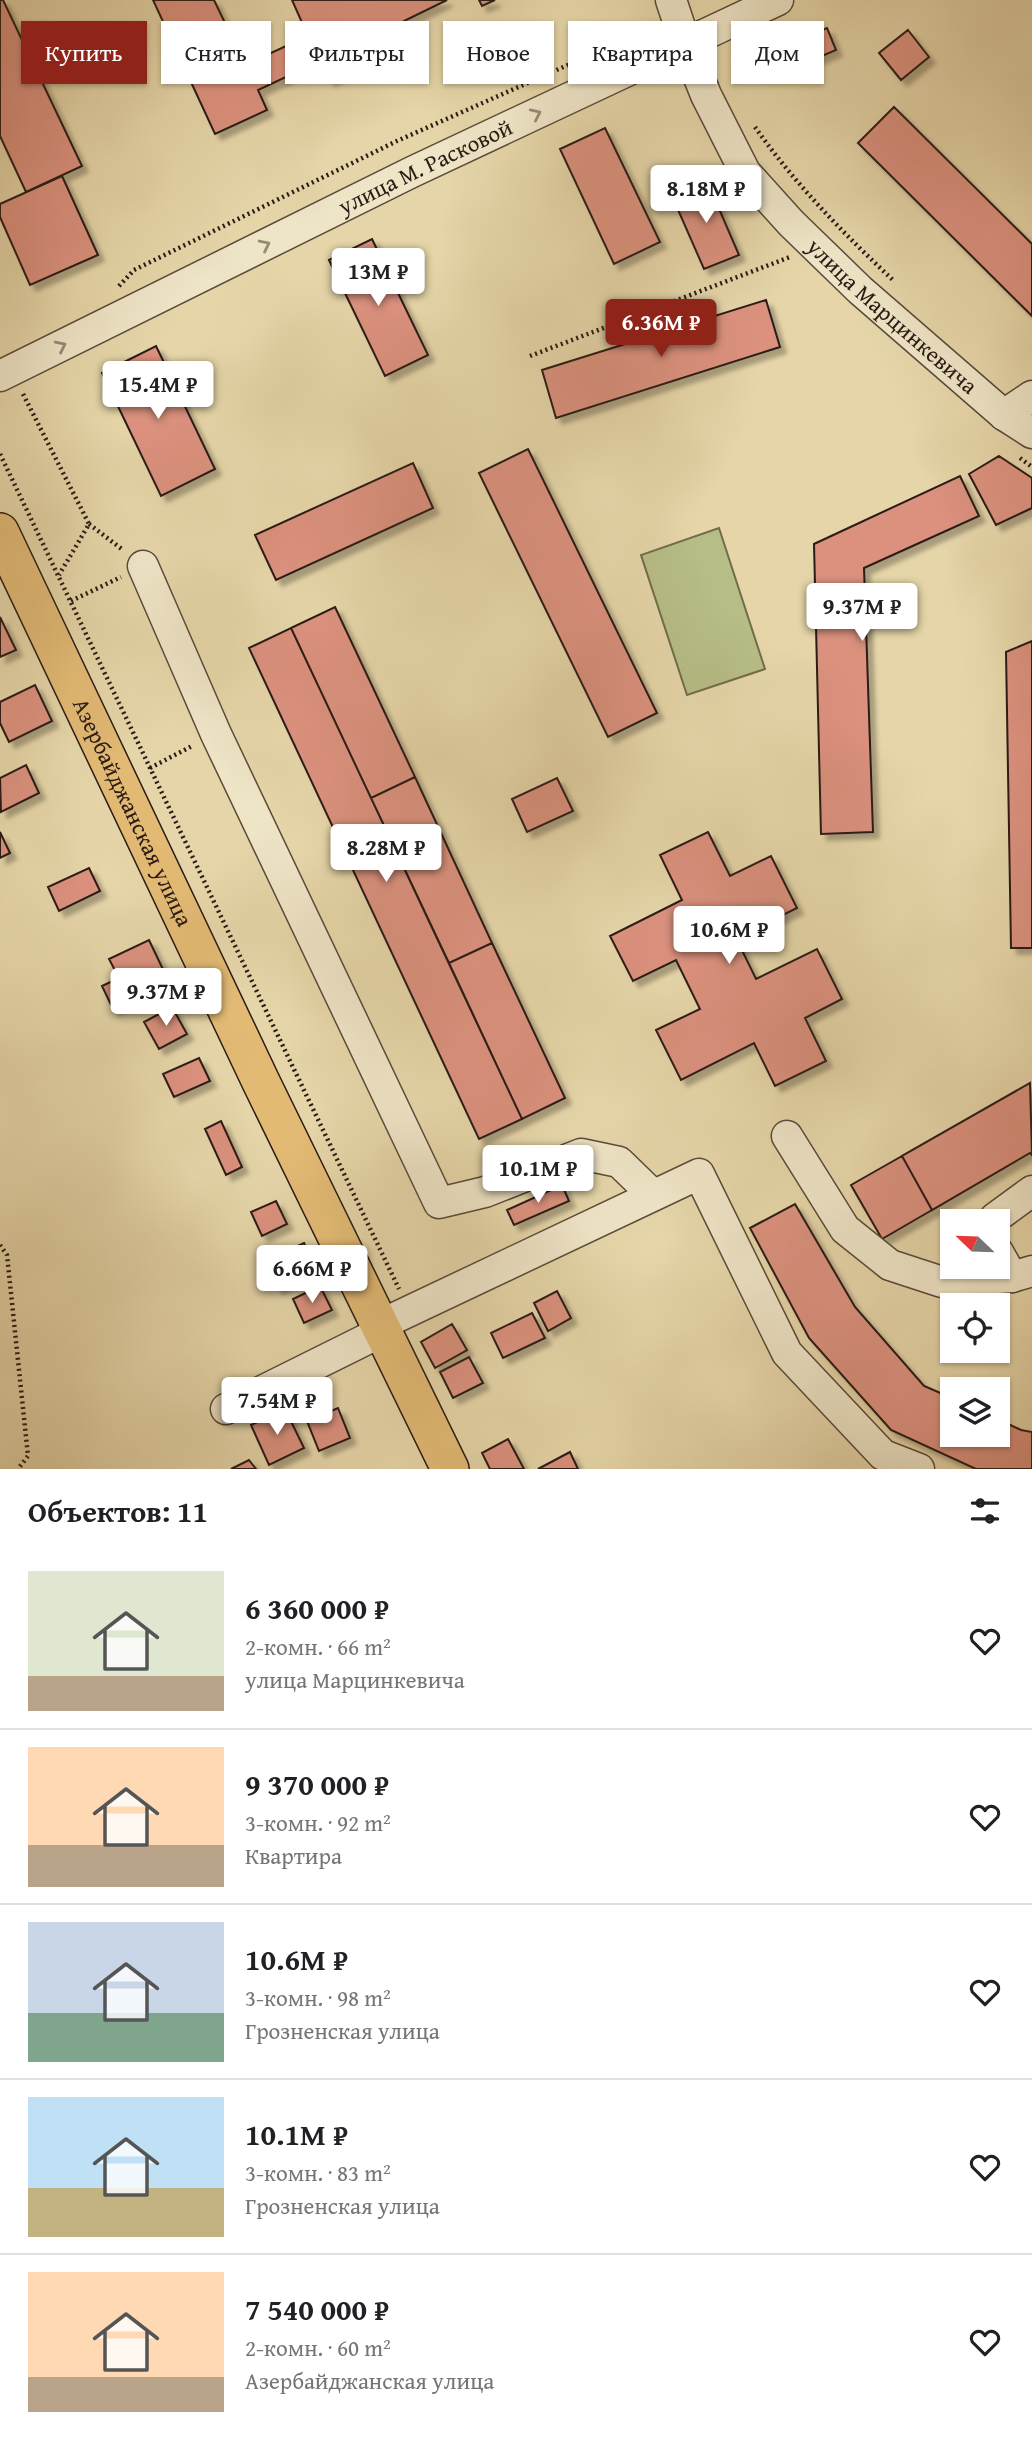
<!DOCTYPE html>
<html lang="ru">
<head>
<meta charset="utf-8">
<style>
  :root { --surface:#fff; --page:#f2f2f2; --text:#202124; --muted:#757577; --line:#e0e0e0; --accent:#8f2418 }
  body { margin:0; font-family:"Gentium Book Plus",serif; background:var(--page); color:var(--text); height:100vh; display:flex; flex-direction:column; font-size:26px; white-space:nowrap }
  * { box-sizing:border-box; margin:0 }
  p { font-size:23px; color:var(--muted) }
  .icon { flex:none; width:38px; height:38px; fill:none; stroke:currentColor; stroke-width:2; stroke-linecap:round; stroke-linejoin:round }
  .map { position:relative; height:1469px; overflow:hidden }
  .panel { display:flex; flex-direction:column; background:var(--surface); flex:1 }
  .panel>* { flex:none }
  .guide { position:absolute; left:21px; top:21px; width:990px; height:63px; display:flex; gap:14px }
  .needle { width:46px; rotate:293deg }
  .buttons { position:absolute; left:940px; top:1209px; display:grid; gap:14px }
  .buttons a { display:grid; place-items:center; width:70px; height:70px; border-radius:0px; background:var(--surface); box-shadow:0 2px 5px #0004; font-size:35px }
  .price { position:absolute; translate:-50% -60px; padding:0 16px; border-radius:7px; background:#fff; color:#222; font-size:23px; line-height:46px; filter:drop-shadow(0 2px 4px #0008) }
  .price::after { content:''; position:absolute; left:50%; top:42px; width:21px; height:16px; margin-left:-10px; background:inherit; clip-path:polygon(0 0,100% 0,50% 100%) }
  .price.on { background:var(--accent); color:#fff }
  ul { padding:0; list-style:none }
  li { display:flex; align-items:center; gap:21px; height:175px; padding:0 28px }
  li+li { border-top:2px solid var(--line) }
  li span { display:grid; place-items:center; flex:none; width:196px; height:140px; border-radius:0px; color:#555 }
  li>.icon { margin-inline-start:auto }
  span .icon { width:84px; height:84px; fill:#fffc; stroke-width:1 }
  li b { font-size:30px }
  h2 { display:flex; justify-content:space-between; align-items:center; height:84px; padding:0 28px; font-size:30px }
  .chip { padding:0 24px; border-radius:0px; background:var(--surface); box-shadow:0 2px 5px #0004; font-size:24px; line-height:63px }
  .chip.on { background:var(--accent); color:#fff }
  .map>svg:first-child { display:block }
  .green { fill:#b7bd86; stroke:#716c4d; stroke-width:2 }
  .building { fill:#db917e; stroke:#2b1b14; stroke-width:2; filter:url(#shadow) }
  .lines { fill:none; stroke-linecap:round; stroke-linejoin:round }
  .minor-casing { stroke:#5a4a39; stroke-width:33 }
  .major-casing { stroke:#2b1b14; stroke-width:40 }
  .path { stroke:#2b1b14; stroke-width:4.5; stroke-dasharray:2 3.5; stroke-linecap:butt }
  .minor { stroke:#eee4c6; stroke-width:30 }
  .major { stroke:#e2ba74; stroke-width:37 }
  .oneway { stroke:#968a76 }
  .labels { text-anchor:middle; stroke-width:7; stroke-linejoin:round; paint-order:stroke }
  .street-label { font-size:23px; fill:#2b1b14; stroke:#eee4c6 }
</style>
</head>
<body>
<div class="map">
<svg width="1032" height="1469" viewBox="0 0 1032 1469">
  <defs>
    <filter id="shadow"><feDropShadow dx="6" dy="6" stdDeviation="2" flood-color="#0004"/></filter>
  </defs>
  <rect width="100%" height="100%" fill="#e5d5a8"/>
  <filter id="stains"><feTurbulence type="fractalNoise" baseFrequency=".00286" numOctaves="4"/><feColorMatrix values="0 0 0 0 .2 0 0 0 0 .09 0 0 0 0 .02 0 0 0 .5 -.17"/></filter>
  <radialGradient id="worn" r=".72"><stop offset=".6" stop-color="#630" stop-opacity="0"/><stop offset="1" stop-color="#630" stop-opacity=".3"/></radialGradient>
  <path class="green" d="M719,528L765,669L687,695L641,555Z"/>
  <path class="building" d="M0,0H3L82,166L26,192L0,136Z
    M153,0H214L245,65L308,36L292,0H447L404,21L413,41L329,80L320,61L258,90L267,110L215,134Z
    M479,0H495L482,6Z
    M827,28L836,50L801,65L791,43Z
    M908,30L929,57L901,80L879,53Z
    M894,107L1032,244V316L858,143Z
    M605,128L660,242L614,264L560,149Z
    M62,176L98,255L30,285L0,217V204Z
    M707,181L739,255L704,269L672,196Z
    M372,239L428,355L385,376L329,260Z
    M766,300L780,347L556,418L542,370Z
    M156,346L215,469L161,496L102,373Z
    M528,449L657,713L608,737L479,473Z
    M999,456L1032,478V508L996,525L969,474Z
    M413,463L433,508L276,580L255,535Z
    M960,476L979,516L864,568L873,832L821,834L814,544Z
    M335,607L415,777L371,798L291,628Z
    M0,617L16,650L0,657Z
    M291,628L522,1119L479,1139L249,648Z
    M1032,641V948H1011L1006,652Z
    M35,685L52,721L9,742L0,723V702Z
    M26,765L39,793L1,812L0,778Z
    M415,777L492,943L449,963L371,798Z
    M557,778L573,811L527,832L512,799Z
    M0,832L10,853L0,858Z
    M708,832L730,876L771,856L797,908L736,938L756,979L817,949L842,999L805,1018L826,1061L775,1086L754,1043L681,1080L656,1030L700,1009L676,960L633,981L610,936L682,900L660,855Z
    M89,868L100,891L59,911L48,887Z
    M149,940L169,982L113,1009L102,986L119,978L109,959Z
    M492,943L565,1098L522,1119L449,963Z
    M172,1007L187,1034L159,1049L144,1022Z
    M199,1058L210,1081L174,1097L163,1074Z
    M1030,1083L1032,1155L1030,1153L932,1210L902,1156Z
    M221,1121L242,1167L226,1175L205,1129Z
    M902,1156L932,1210L882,1239L851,1185Z
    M562,1185L569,1201L514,1225L507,1210Z
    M276,1201L287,1224L262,1236L251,1212Z
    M795,1204L855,1307L924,1386L952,1398V1435H998V1419L1021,1430L1032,1432V1469H976L891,1430L809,1338L750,1228Z
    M304,1243L316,1271L277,1288L264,1261Z
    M320,1286L332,1310L304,1323L293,1299Z
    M557,1291L571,1318L548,1331L534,1303Z
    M532,1313L545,1338L503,1358L491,1333Z
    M452,1324L467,1350L435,1368L421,1342Z
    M469,1357L483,1383L453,1398L440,1372Z
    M338,1408L350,1438L319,1451L307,1421Z
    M285,1409L304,1448L269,1465L251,1425Z
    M508,1439L524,1469H490L482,1453Z
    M570,1452L578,1469H538Z
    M249,1460L256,1469H231Z"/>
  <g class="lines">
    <g class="minor-casing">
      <g id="minor">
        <path id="s1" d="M671,0L686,45L706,95L745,172L791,223L860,290L1004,415L1032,433"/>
        <path id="s2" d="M0,376L412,172L778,0"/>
        <path d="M1004,415L1032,396"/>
        <path d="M143,566L216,734L439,1203L485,1192L581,1154L619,1162L653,1195"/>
        <path d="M787,1136L845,1229L890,1265L942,1282L1012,1277L1032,1271"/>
        <path d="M994,1222L995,1218L1032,1191"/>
        <path d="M998,1252L1012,1277"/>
        <path d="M380,1325L699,1174L787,1353L883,1455L919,1469"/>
        <path d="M226,1409L383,1331"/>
      </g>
    </g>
    <g class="major-casing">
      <g id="major">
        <path id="s3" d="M0,532L261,1082L450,1469"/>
      </g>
    </g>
    <path class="path" d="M755,127C795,184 844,234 894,281
      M119,286L134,270L397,141L597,52
      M530,356L790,257
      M23,394L89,524L59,575
      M0,454L399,1289
      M1020,458L1032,467
      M89,524L123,550
      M71,601L121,577
      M150,768L192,746
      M0,1245L7,1255L28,1456L18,1469"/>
    <use href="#minor" class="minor"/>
    <use href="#major" class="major"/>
  </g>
  <defs><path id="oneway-chevron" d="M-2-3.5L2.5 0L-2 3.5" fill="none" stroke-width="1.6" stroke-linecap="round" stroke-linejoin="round" transform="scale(1.75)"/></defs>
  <g class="oneway">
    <use href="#oneway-chevron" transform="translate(536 114) rotate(-25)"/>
    <use href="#oneway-chevron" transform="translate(265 245) rotate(-26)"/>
    <use href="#oneway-chevron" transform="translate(61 346) rotate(-26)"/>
  </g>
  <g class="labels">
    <g class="street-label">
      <text dy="8" stroke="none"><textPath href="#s2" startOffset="474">улица М. Расковой</textPath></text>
      <text dy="8" stroke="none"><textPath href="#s1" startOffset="394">улица Марцинкевича</textPath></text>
      <text dy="8" stroke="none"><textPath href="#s3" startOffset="310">Азербайджанская улица</textPath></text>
    </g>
  </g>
  <rect width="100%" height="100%" filter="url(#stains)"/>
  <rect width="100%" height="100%" fill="url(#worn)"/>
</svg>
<div class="buttons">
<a><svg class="needle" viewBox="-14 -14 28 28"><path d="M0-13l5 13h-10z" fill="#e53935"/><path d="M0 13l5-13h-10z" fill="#757577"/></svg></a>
<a><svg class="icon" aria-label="locate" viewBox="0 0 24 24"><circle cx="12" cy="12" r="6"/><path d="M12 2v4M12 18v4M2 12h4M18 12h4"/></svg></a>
<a><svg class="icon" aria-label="layers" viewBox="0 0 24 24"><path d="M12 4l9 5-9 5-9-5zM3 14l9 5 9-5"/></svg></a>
</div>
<b class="price" style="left:706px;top:225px">8.18M ₽</b>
<b class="price" style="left:378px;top:308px">13M ₽</b>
<b class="price on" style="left:661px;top:359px">6.36M ₽</b>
<b class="price" style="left:158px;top:421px">15.4M ₽</b>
<b class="price" style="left:862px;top:643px">9.37M ₽</b>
<b class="price" style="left:386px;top:884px">8.28M ₽</b>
<b class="price" style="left:729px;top:966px">10.6M ₽</b>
<b class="price" style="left:166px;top:1028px">9.37M ₽</b>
<b class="price" style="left:538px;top:1205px">10.1M ₽</b>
<b class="price" style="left:312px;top:1305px">6.66M ₽</b>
<b class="price" style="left:277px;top:1437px">7.54M ₽</b>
<div class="guide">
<a class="chip on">Купить</a>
<a class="chip">Снять</a>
<a class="chip">Фильтры</a>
<a class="chip">Новое</a>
<a class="chip">Квартира</a>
<a class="chip">Дом</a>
</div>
</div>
<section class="panel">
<h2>Объектов: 11<svg class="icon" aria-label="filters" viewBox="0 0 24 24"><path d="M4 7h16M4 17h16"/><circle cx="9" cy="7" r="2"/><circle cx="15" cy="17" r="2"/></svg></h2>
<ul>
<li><span style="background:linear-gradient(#dfe7d0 75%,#b9a48a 0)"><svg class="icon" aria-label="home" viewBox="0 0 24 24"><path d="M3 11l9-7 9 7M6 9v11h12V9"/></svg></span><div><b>6 360 000 ₽</b><p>2-комн. · 66 m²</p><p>улица Марцинкевича</p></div><svg class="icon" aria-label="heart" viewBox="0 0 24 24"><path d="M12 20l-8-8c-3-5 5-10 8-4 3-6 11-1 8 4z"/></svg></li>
<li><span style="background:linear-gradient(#ffd9b3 70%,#b9a48a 0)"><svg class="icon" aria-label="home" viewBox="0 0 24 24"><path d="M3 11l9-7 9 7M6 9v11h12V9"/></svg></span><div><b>9 370 000 ₽</b><p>3-комн. · 92 m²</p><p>Квартира</p></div><svg class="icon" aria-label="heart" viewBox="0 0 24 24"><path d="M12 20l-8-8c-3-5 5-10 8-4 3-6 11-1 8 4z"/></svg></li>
<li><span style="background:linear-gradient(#c9d6e8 65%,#7fa58c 0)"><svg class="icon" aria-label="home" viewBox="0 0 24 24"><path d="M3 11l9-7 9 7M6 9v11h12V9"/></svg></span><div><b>10.6M ₽</b><p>3-комн. · 98 m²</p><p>Грозненская улица</p></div><svg class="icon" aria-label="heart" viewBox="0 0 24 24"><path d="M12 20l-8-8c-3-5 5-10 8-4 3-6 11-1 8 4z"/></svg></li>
<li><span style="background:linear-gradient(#bfe0f5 65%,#c2b280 0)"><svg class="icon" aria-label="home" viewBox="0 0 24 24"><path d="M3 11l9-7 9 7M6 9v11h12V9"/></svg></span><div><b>10.1M ₽</b><p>3-комн. · 83 m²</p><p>Грозненская улица</p></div><svg class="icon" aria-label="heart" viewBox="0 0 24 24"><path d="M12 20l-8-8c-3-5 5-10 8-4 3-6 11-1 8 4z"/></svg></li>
<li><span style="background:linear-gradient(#ffd9b3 75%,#b9a48a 0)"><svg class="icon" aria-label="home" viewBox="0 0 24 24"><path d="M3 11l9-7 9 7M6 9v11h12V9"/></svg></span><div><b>7 540 000 ₽</b><p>2-комн. · 60 m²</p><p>Азербайджанская улица</p></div><svg class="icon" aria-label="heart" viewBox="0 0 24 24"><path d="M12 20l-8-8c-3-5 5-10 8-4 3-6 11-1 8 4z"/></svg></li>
</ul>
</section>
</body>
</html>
